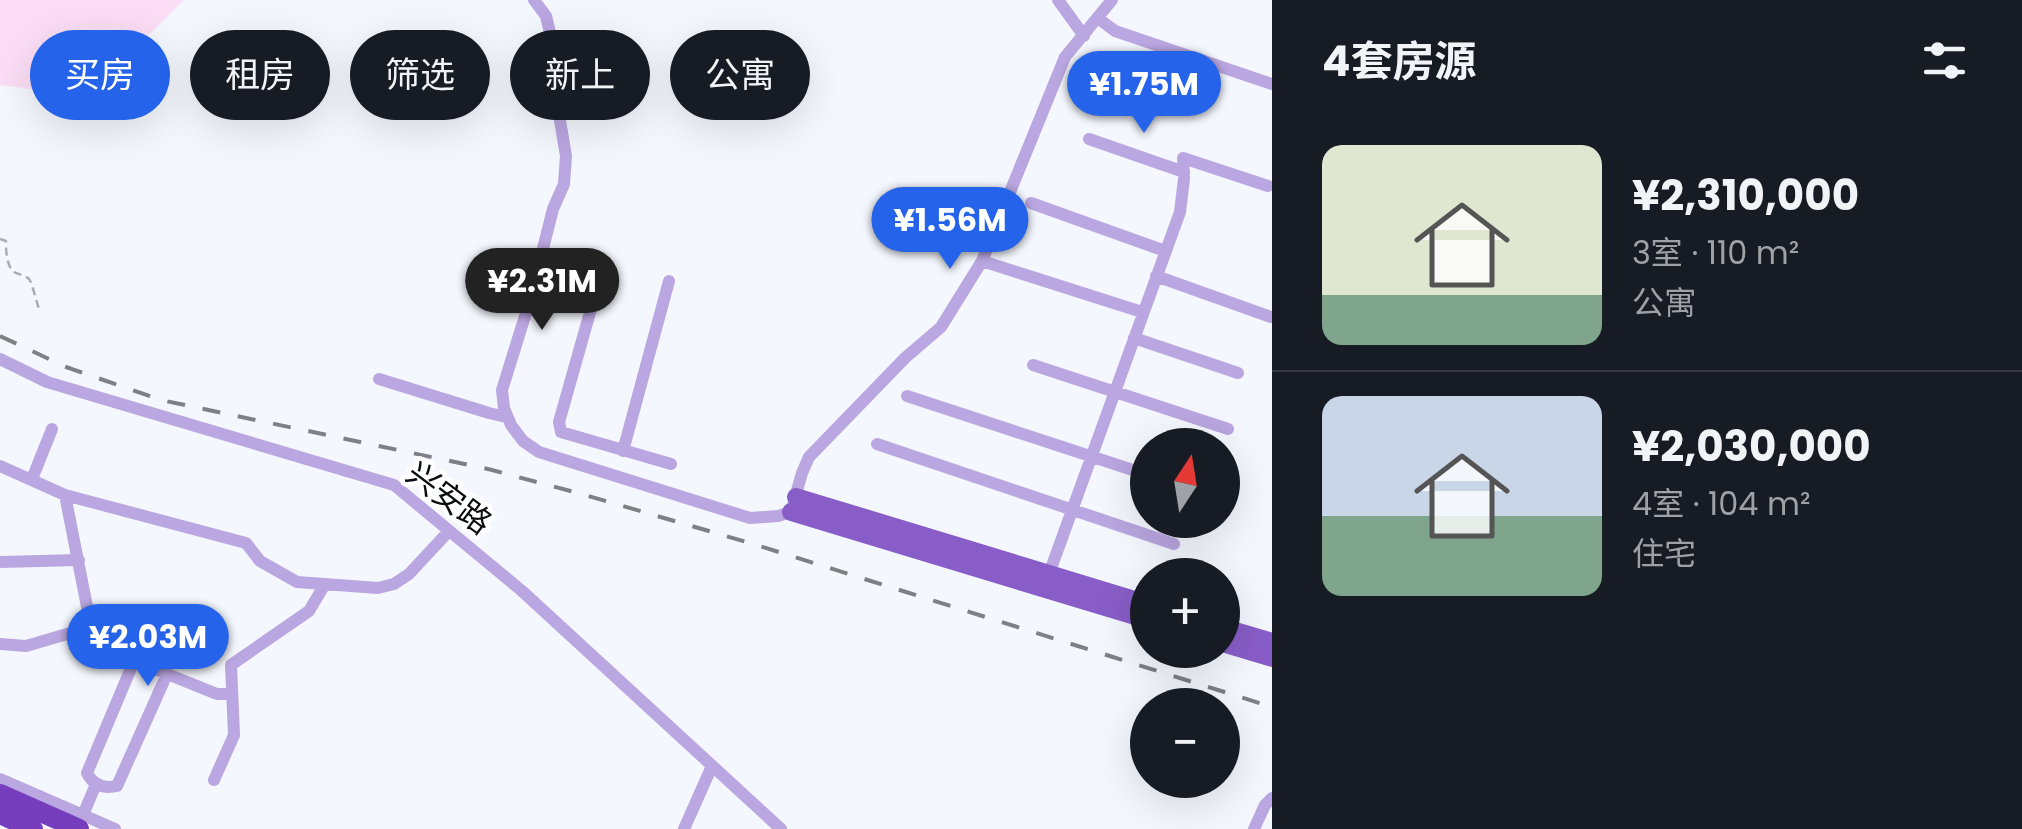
<!DOCTYPE html>
<html lang="zh">
<head>
<meta charset="utf-8">
<style>
  :root { --surface:#171b24; --page:#20242c; --text:#f1f3f6; --muted:#9ea1a6; --line:#363941; --accent:#2563eb }
  body { margin:0; font-family:Poppins,"Noto Sans SC",sans-serif; background:var(--page); color:var(--text); height:100vh; display:flex; flex-direction:column; font-size:38px; white-space:nowrap }
  * { box-sizing:border-box; margin:0 }
  p { font-size:32px; color:var(--muted) }
  .icon { flex:none; width:55px; height:55px; fill:none; stroke:currentColor; stroke-width:2; stroke-linecap:round; stroke-linejoin:round }
  .map { position:relative; flex:1; overflow:hidden }
  .side { display:flex; flex-direction:column; background:var(--surface); width:750px }
  .side>* { flex:none }
  .top-card { position:absolute; left:30px; top:30px; width:950px; height:90px; display:flex; gap:20px }
  .needle { width:65px; rotate:12deg }
  .tools { position:absolute; left:1130px; top:428px; display:grid; gap:20px }
  .tools a { display:grid; place-items:center; width:110px; height:110px; border-radius:50%; background:var(--surface); box-shadow:0 10px 40px #0002; font-size:50px }
  .price { position:absolute; translate:-50% -85px; padding:0 22px; border-radius:35px; background:var(--accent); color:#fff; font-size:32px; line-height:65px; filter:drop-shadow(0 2px 5px #0008) }
  .price::after { content:''; position:absolute; left:50%; top:60px; width:30px; height:22px; margin-left:-15px; background:inherit; clip-path:polygon(0 0,100% 0,50% 100%) }
  .price.current { background:#222; color:#fff }
  ul { padding:0; list-style:none }
  li { display:flex; align-items:center; gap:30px; height:250px; padding:0 50px }
  li+li { border-top:2px solid var(--line) }
  li span { display:grid; place-items:center; flex:none; width:280px; height:200px; border-radius:20px; color:#555 }
  li>.icon { margin-inline-start:auto }
  span .icon { width:120px; height:120px; fill:#fffc; stroke-width:1 }
  li b { font-size:42px }
  h2 { display:flex; justify-content:space-between; align-items:center; height:120px; padding:0 50px; font-size:42px }
  .chip { padding:0 35px; border-radius:45px; background:var(--surface); box-shadow:0 10px 40px #0002; font-size:35px; line-height:90px }
  .chip.current { background:var(--accent); color:#fff }
  main { display:flex; flex:1; min-height:0 }
  .map>svg:first-child { display:block }
  .green { fill:#fbdef5 }
  .lines { fill:none; stroke-linecap:round; stroke-linejoin:round }
  .path { stroke:#aaadb3; stroke-width:2.5; stroke-dasharray:8 5; stroke-linecap:butt }
  .minor { stroke:#baa6e0; stroke-width:12 }
  .major { stroke:#885dc8; stroke-width:18 }
  .highway { stroke:#763ebd; stroke-width:20 }
  .rail { stroke:#7d8084; stroke-width:4; stroke-dasharray:18 18; stroke-linecap:butt }
  .labels { text-anchor:middle; stroke-width:9; stroke-linejoin:round; paint-order:stroke }
  .street-label { font-size:32px; fill:#0a0c10; stroke:#fff }
</style>
</head>
<body>
<main>
<div class="map">
<svg width="1272" height="829" viewBox="0 0 1272 829">
  <rect width="100%" height="100%" fill="#f4f7fd"/>
  <path class="green" d="M0,0H184L125,58L69,94L0,85Z"/>
  <g class="lines">
    <path class="path" d="M0,239L6,241C6,250 6,265 14,272C18,274 26,276 29,279C31,280 37,303 39,309"/>
    <path class="minor" d="M534,0L546,16L552,41L555,91L566,156L564,184L553,209L530,300L502,390L504,408L511,425L523,441L539,452L750,518L778,516L791,512L802,473L809,457L905,358L941,327L982,261L1065,57L1112,0
      M1058,0L1084,36
      M1099,19L1115,31L1272,84
      M1089,139L1184,172
      M1031,203L1165,251
      M982,261L1142,312
      M604,263L559,422L561,432L671,464
      M1156,276L1271,317
      M1134,338L1238,373
      M0,359L47,382L394,485L522,591L781,829
      M1033,365L1228,429
      M379,379L489,413L506,417
      M907,396L1148,475
      M877,444L1174,544
      M623,451L669,281
      M0,466L65,495L246,543L260,561L297,582L378,588L394,584L409,574L449,531
      M32,479L52,429
      M0,562L79,560
      M1049,574L1180,212L1184,179L1183,158L1268,186
      M75,637L217,694H231
      M0,644L26,646L91,627L65,495
      M134,661L87,773C93,785 104,789 117,786L167,674
      M0,779L115,829
      M214,780L234,735L231,665L309,611L325,584
      M83,815L96,784
      M684,829L712,766
      M1254,829L1265,805L1272,798"/>
    <path class="major" d="M796,497L1148,604
      M791,512L1148,620
      M1222,627L1272,642
      M1222,643L1272,658"/>
    <path class="highway" d="M0,794L79,829
      M0,814L33,829"/>
    <path class="rail" d="M0,336L66,367L161,400L488,469L578,493L750,543L1272,707"/>
  </g>
  <g class="labels">
    <g class="street-label">
      <text transform="translate(449 498) rotate(37)" y="11">兴安路</text>
    </g>
  </g>
</svg>
<div class="tools">
<a><svg class="needle" viewBox="-14 -14 28 28"><path d="M0-13l5 13h-10z" fill="#e53935"/><path d="M0 13l5-13h-10z" fill="#9ea1a6"/></svg></a>
<a>+</a>
<a>−</a>
</div>
<b class="price" style="left:1144px;top:136px">¥1.75M</b>
<b class="price" style="left:950px;top:272px">¥1.56M</b>
<b class="price current" style="left:542px;top:333px">¥2.31M</b>
<b class="price" style="left:148px;top:689px">¥2.03M</b>
<div class="top-card">
<a class="chip current">买房</a>
<a class="chip">租房</a>
<a class="chip">筛选</a>
<a class="chip">新上</a>
<a class="chip">公寓</a>
</div>
</div>
<section class="side">
<h2>4套房源<svg class="icon" aria-label="filters" viewBox="0 0 24 24"><path d="M4 7h16M4 17h16"/><circle cx="9" cy="7" r="2"/><circle cx="15" cy="17" r="2"/></svg></h2>
<ul>
<li><span style="background:linear-gradient(#dfe7d0 75%,#7fa58c 0)"><svg class="icon" aria-label="home" viewBox="0 0 24 24"><path d="M3 11l9-7 9 7M6 9v11h12V9"/></svg></span><div><b>¥2,310,000</b><p>3室 · 110 m²</p><p>公寓</p></div></li>
<li><span style="background:linear-gradient(#c9d6e8 60%,#7fa58c 0)"><svg class="icon" aria-label="home" viewBox="0 0 24 24"><path d="M3 11l9-7 9 7M6 9v11h12V9"/></svg></span><div><b>¥2,030,000</b><p>4室 · 104 m²</p><p>住宅</p></div></li>
</ul>
</section>
</main>
</body>
</html>
